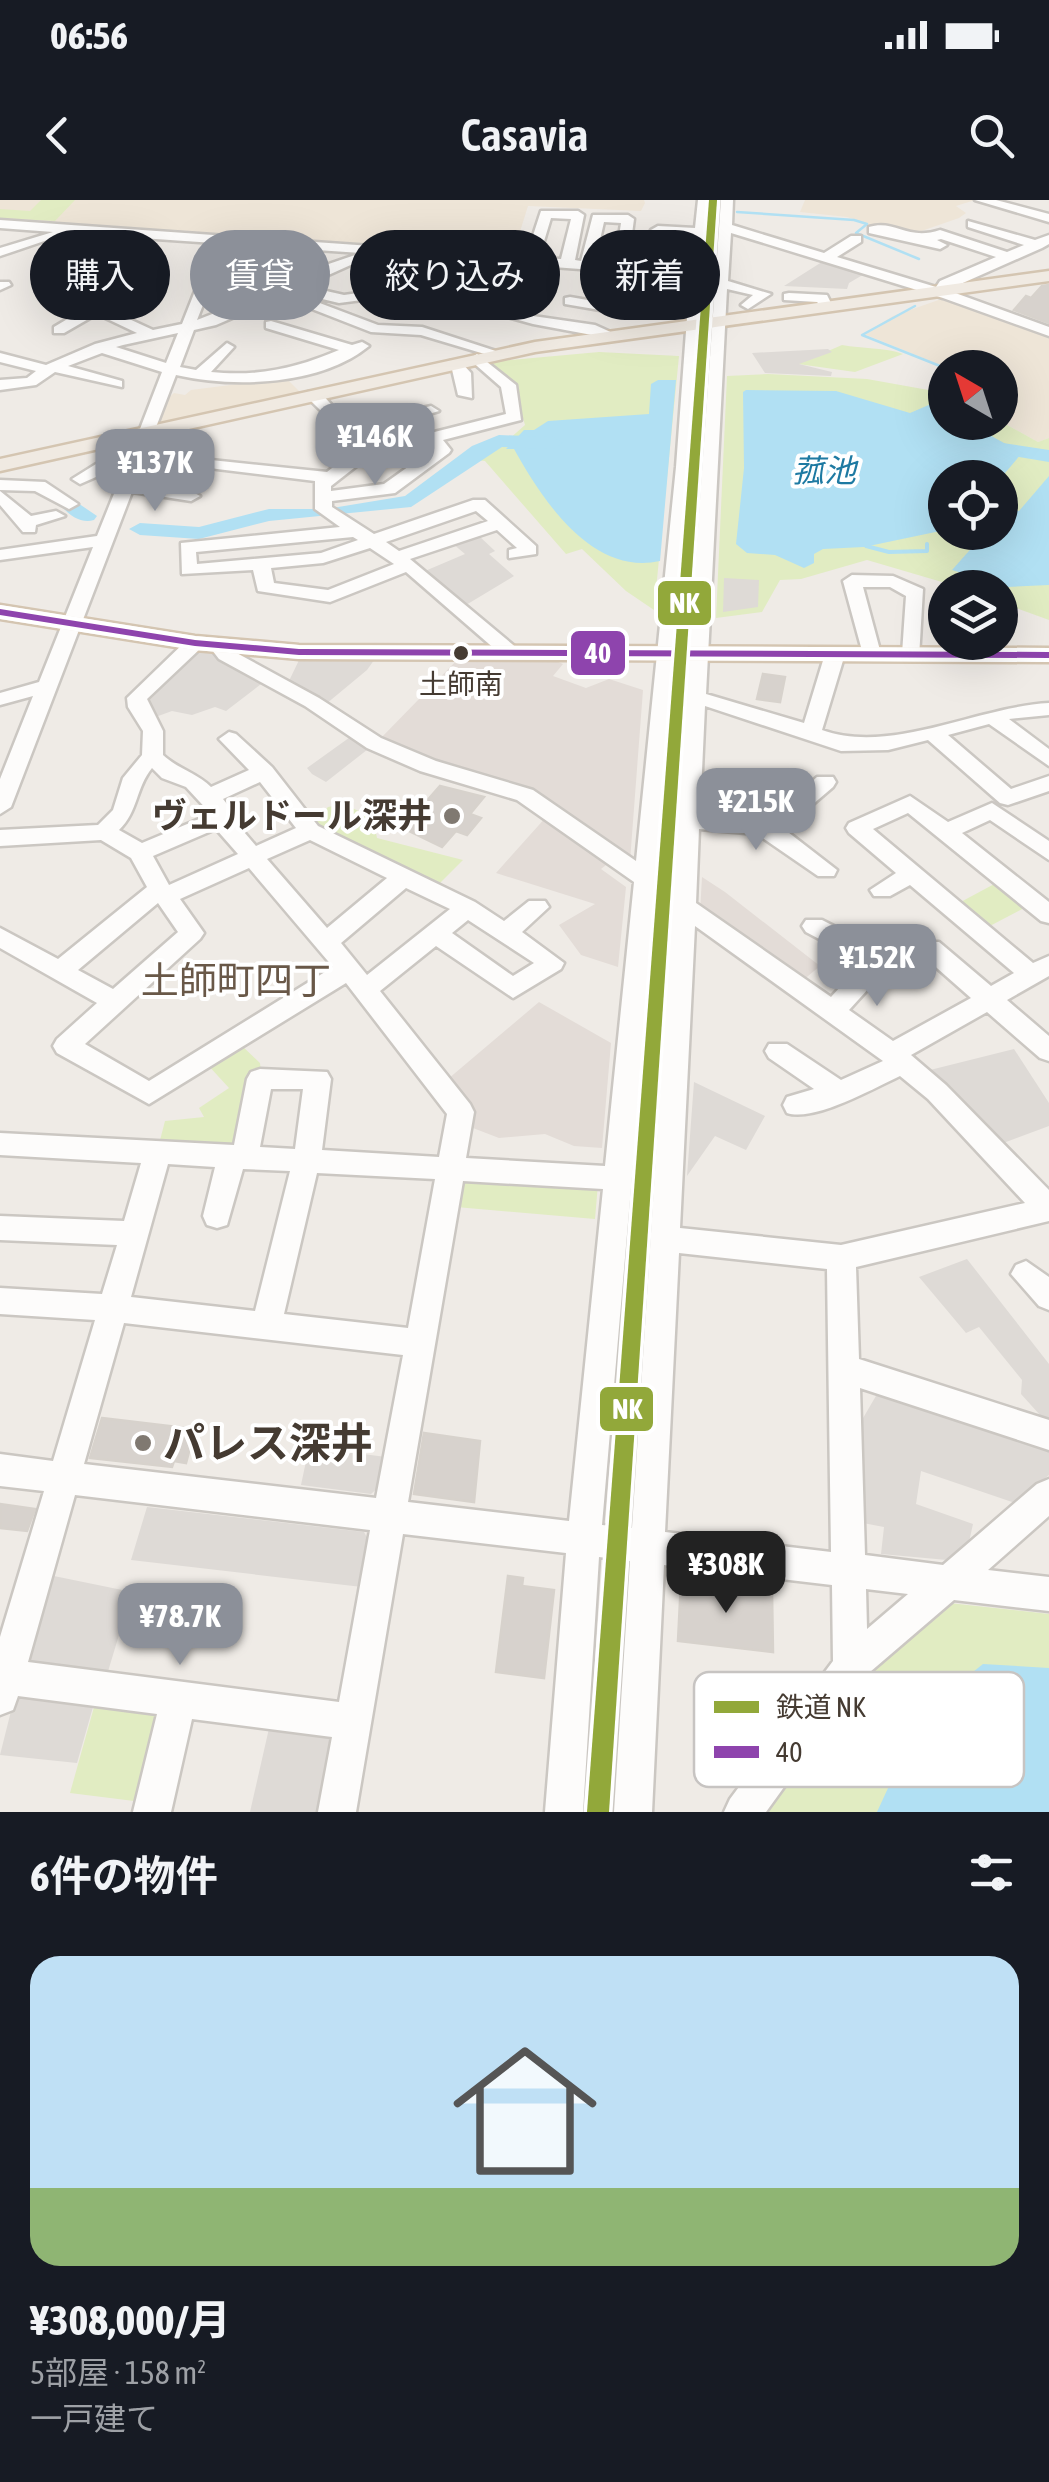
<!DOCTYPE html>
<html lang="ja">
<head>
<meta charset="utf-8">
<style>
  :root { --surface:#171b24; --page:#242831; --text:#f1f3f6; --muted:#9ea1a6; --accent:#8c9099 }
  body { margin:0; font-family:"Asap Condensed","Noto Sans JP",sans-serif; background:var(--page); color:var(--text); height:100vh; display:flex; flex-direction:column; font-size:38px; white-space:nowrap }
  * { box-sizing:border-box; margin:0 }
  p { font-size:32px; color:var(--muted) }
  .icon { flex:none; width:55px; height:55px; fill:none; stroke:currentColor; stroke-width:2; stroke-linecap:round; stroke-linejoin:round }
  .map { position:relative; height:1612px; overflow:hidden }
  .sheet { display:flex; flex-direction:column; background:var(--surface); flex:1 }
  .sheet>* { flex:none }
  .guide { position:absolute; left:30px; top:30px; width:990px; height:90px; display:flex; gap:20px }
  .needle { width:65px; rotate:321deg }
  .buttons { position:absolute; left:928px; top:150px; display:grid; gap:20px }
  .buttons a { display:grid; place-items:center; width:90px; height:90px; border-radius:50%; background:var(--surface); box-shadow:0 10px 40px #0002; font-size:50px }
  .price { position:absolute; translate:-50% -85px; padding:0 22px; border-radius:20px; background:var(--accent); color:#fff; font-size:32px; line-height:65px; filter:drop-shadow(0 2px 5px #0008) }
  .price::after { content:''; position:absolute; left:50%; top:60px; width:30px; height:22px; margin-left:-15px; background:inherit; clip-path:polygon(0 0,100% 0,50% 100%) }
  .price.selected { background:#222; color:#fff }
  ul { padding:0; list-style:none }
  li { display:grid; align-content:center; gap:20px; height:530px; padding:0 30px }
  li span { display:grid; place-items:center; height:310px; border-radius:30px; color:#555 }
  li>.icon { margin-inline-start:auto }
  span .icon { width:180px; height:180px; fill:#fffc; stroke-width:1 }
  li b { font-size:42px }
  h2 { display:flex; justify-content:space-between; align-items:center; height:120px; padding:0 30px; font-size:42px }
  .chip { padding:0 35px; border-radius:45px; background:var(--surface); box-shadow:0 10px 40px #0002; font-size:35px; line-height:90px }
  .chip.selected { background:var(--accent); color:#fff }
  .status { display:flex; justify-content:space-between; align-items:center; height:70px; padding:0 50px; background:var(--surface); direction:ltr }
  .status svg { height:28px; fill:currentColor }
  header { display:flex; justify-content:space-between; align-items:center; height:130px; padding:0 30px; background:var(--surface); font-size:45px; font-weight:600 }
  .map>svg:first-child { display:block }
  .industrial { fill:#e3dcd7 }
  .education { fill:#eee5d7 }
  .green { fill:#e1ecc2; fill-rule:evenodd }
  .parking { fill:#dedad6 }
  .water { fill:#b1e0f3 }
  .lines { fill:none; stroke-linecap:round; stroke-linejoin:round }
  .stream-far1 { stroke:#b1e0f3; stroke-width:2.5 }
  .stream { stroke:#b1e0f3; stroke-width:4 }
  .river { fill:#b1e0f3; fill-rule:evenodd }
  .building { fill:#d7d2cd; stroke:#d7d2cc; stroke-width:2.5 }
  .minor-casing { stroke:#cbc7c2; stroke-width:5 }
  .major-casing { stroke:#d4c5b1; stroke-width:5 }
  .minor { fill:#fdfcfb; fill-rule:evenodd }
  .major { fill:#f0eae2; fill-rule:evenodd }
  .bus-1-casing { stroke:#fff; stroke-width:8 }
  .bus-1 { fill:#8e44ad; fill-rule:evenodd }
  .rail-1-casing { stroke:#fff; stroke-width:7 }
  .rail-1 { fill:#92a83a; fill-rule:evenodd }
  .bus-dot { fill:#453b32; stroke:#fff; stroke-width:4 }
  .poi-dot { fill:#807971; stroke:#fff; stroke-width:4 }
  .labels { text-anchor:middle; stroke-width:8; stroke-linejoin:round; paint-order:stroke }
  .far-bus-label { font-size:28px; fill:#453b32; stroke:#fff }
  .far-water-label { font-size:32px; font-style:italic; fill:#1e7aa2; stroke:#fff }
  .poi-label { font-size:35px; font-weight:bold; fill:#453b32; stroke:#fff; text-anchor:end }
  .neighbourhood-label { font-size:38px; fill:#695848; stroke:#fff }
  .near-poi-label { font-size:42px; font-weight:bold; fill:#453b32; stroke:#fff; text-anchor:start }
  .key { fill:#fff; stroke:#c7c4c2; stroke-width:2.5 }
  .key-label { font-size:28px; fill:#453b32 }
  .line-badge { stroke:#fff; stroke-width:4 }
  .badge-label { font-size:28px; text-anchor:middle; font-weight:bold; fill:#fff }
</style>
</head>
<body>
<div class="status"><b>06:56</b><svg viewBox="0 0 49 12"><path d="M0 12V9h3v3zM5 12V6h3v6zM10 12V3h3v9zM15 12V0h3v12zM26 1h20v11H26zM47 4h2v5h-2z"/></svg></div>
<header><svg class="icon" aria-label="back" viewBox="0 0 24 24"><path d="M15 5l-7 7 7 7"/></svg>Casavia<svg class="icon" aria-label="search" viewBox="0 0 24 24"><circle cx="10" cy="10" r="6"/><path d="M15 15l6 6"/></svg></header>
<div class="map">
<svg width="1049" height="1612" viewBox="0 0 1049 1612">
  <rect width="100%" height="100%" fill="#efebe6"/>
  <path class="industrial" d="M549,458L563,464L553,476L586,488L609,479L643,490L630,661L567,617L381,538L458,459Z
    M547,616L611,661L601,669L626,687L618,767L581,755L559,725L595,704L496,673Z
    M702,677L725,692L820,766L802,781L700,713Z
    M539,802L611,843L602,948L574,946L545,934L499,938L473,928L475,913L448,879Z"/>
  <path class="education" d="M0,0H644L645,3L641,11L528,6L512,57L0,20Z
    M805,0H975L956,6L966,13L959,18L907,36L847,17L800,12Z
    M947,97L1049,136V238L1038,242L1000,221V168L945,167L864,134L893,116Z
    M286,178L302,194L156,226L167,199L174,193L185,195L191,190Z"/>
  <path class="green" d="M41,0H75L55,21L0,18V9L30,11Z
    M842,145C862,149 885,147 903,154L855,172L798,164Z
    M599,152L679,156L654,410L626,391L582,349L566,354L485,261L476,260L498,249L525,225L512,181L487,162Z
    M768,174L867,179L945,193V222L1000,221L1038,242L1049,238V420L1000,402V388L959,387L867,360L801,379L780,380L762,412L716,418L727,176ZM945,278H1000V332H945Z
    M344,604L373,618L377,638L463,660L436,687L318,633L308,620L318,618L328,607Z
    M998,682L1028,706L986,728L957,704Z
    M239,843L260,863L261,872L239,943L233,947L159,944L165,921L204,917L199,908L229,888L207,864Z
    M462,981L598,984L595,1019L456,1007Z
    M949,1403L1049,1414V1612H763L865,1469Z
    M96,1500L157,1509L162,1518L142,1602L70,1593Z"/>
  <path class="parking" d="M825,60L866,73L849,83L847,89L784,86Z
    M828,149L832,152L799,164L832,172L831,176L765,173L752,153Z
    M478,335L495,351L489,354L514,376L466,405L425,371L465,354L452,343Z
    M724,378L759,380L758,407L723,412Z
    M200,447L265,481L226,511L215,507L192,515L172,511L150,519L141,500Z
    M301,456H377L367,470L326,504L288,483Z
    M353,535L372,546L326,582L312,574L307,568Z
    M1014,849L1049,903V926L998,945L922,872Z
    M694,882L765,916L746,950L715,936L687,976Z
    M967,1059L1049,1164V1225L1021,1194L1022,1180L979,1127L966,1133L919,1077Z
    M880,1189L1049,1242V1275L1015,1303L921,1271L916,1304L973,1324L969,1342L947,1360L881,1354L884,1327L863,1323L859,1225Z
    M309,1247L386,1257L380,1286L371,1294L301,1285Z
    M147,1307L364,1332L370,1343L362,1387L131,1360Z
    M49,1375L132,1392L106,1478L30,1469L25,1460Z
    M24,1491L95,1500L77,1563L0,1555L14,1499Z
    M270,1524L328,1532L334,1542L320,1612H250Z"/>
  <path class="water" d="M658,180H676L660,361C592,376 543,301 514,249H506L524,230H534L548,221L649,214L651,184Z
    M746,190L836,191L910,213L931,204L945,210V222L968,223L1022,253L1000,279L945,278V330L864,347L823,349L814,354V363L804,368L775,355L747,353L736,344L744,268L743,192Z
    M1049,276V385L1008,387L952,370L985,333L1000,332V315L1006,308L1019,311Z
    M983,1464L1049,1468V1612H877L923,1512Z"/>
  <g class="lines">
    <path class="stream-far1" d="M737,12L854,20L867,24L856,33L919,59
      M915,106L862,135L945,168
      M940,207L945,204"/>
    <path class="stream" d="M866,346L889,352L927,351V344"/>
    <path class="river" d="M499,235L553,237L563,243L553,249L502,247L411,307L269,321L199,339L140,335L129,329L140,323L199,327L269,309H326L405,296L472,246Z
      M983,240L1049,250V262L976,250L973,246Z
      M69,297L97,316L94,320C80,324 67,314 59,303Z"/>
  </g>
  <path class="building" d="M1049,85V123L1014,110L1026,96L1031,98L1042,86Z
    M763,474L785,477L780,502L757,499Z
    M440,586L484,597L470,614L481,618L467,635L456,631L442,647L403,628Z
    M102,1218L195,1229L186,1263L174,1261L172,1267L90,1258Z
    M424,1233L480,1241L474,1302L414,1294Z
    M0,1304L35,1309L27,1331L0,1328Z
    M508,1376L523,1378L522,1386L554,1390L544,1478L496,1472Z
    M681,1381L772,1391L773,1452L678,1441Z"/>
  <g class="lines">
    <g class="minor-casing">
      <path id="minor" d="M698,0H710L709,32L657,676L673,687L721,0H733L732,25L824,53L851,36H861V42L837,57L936,87L940,81L996,57L941,39L937,40L947,45L940,49L869,33V27C895,19 907,41 940,30L1007,52L1024,45L968,27V21L1035,40L1049,35V44L1042,48L947,90L1049,127V136L943,98L731,33L728,81L771,94L748,109L741,105L753,95L727,89L706,494L804,523L825,454L835,448L845,454L822,530C891,555 977,507 1049,503V515L1009,519L1049,549V566L989,524L948,535L1011,589L1049,576V591L1008,605L1000,603L928,540L888,550L841,551L705,506L700,614L734,615L766,622L817,577H833L836,582L833,587L784,629L837,670L834,676H818L757,634L699,629L696,703L831,797L863,762L806,732L802,726L806,720H822L889,754L892,760L889,766L849,810L893,841L971,798L921,754L918,748L921,742H939L991,786L1014,773L910,685L890,696H874L870,690L896,673L849,633L846,628L849,623L910,596L948,622L992,603L1049,641V660L990,620L962,633L1049,702V723L1041,721L908,613L873,629L1033,763L1049,756V776L1007,800L1049,836V861L1040,858L987,812L911,855L946,885L1049,990V1021L856,1067L859,1159L1049,1220V1250L860,1188L865,1355L943,1365L1037,1284L1049,1279V1316L988,1370L1049,1377V1411L954,1400L863,1478L766,1612H724L730,1599L833,1461L832,1385L664,1365L652,1612H614L630,1361L599,1357L583,1612H545L566,1353L403,1334L356,1612H318L332,1537L192,1519L171,1612H133L157,1514L18,1496L13,1510L0,1515V1437L44,1291L0,1286V1254L53,1261L95,1120L0,1114V1088L102,1094L117,1045L0,1040V1016L124,1021L141,963L0,955V933L234,945L247,879L251,872L260,869L327,872L331,879L322,950L439,957L447,914L346,783L149,904L57,853L53,846L57,839L97,803L0,748V728L58,759L147,687L131,658L101,640L0,646V630L98,625L113,610L123,578L142,555L143,531L128,507L127,498L188,439H202V447L147,499L163,531V555C178,569 197,573 211,587L249,570L219,539L229,532L236,534L272,567L318,626L475,702L504,721L529,701H545L549,707L522,732L564,763L561,769L513,798L436,746L380,791L470,904L474,912L466,958L605,966L634,682L517,600L420,571L367,548L305,506L219,459L208,445L211,441H225L233,451L319,498L381,538L436,561L533,590L636,661L676,267L690,77L375,54L304,86L344,95L401,87L433,88L493,79L498,80V86L453,92L533,116L595,125L615,134L608,138L533,124L435,97L401,95L339,103L293,92L216,125L194,130L180,167L196,170L227,143L234,147L211,172C257,177 297,168 339,150L266,128V122L271,121L352,145L362,142L369,146C320,186 234,188 176,175L135,282L191,291L200,296L191,301L132,292L11,607L0,614V579L33,496L0,505V493L39,482L93,347L0,360V350L97,336L122,274L105,273L80,284L72,279L96,264L126,265L162,172L102,153L68,166L122,181V187L55,172L36,185L0,190V180L27,178L36,171L0,162V153L46,165L95,144L137,133L97,114L64,133H54V127L86,108L81,104L88,100L153,130L182,124L214,43L68,33L0,56V48L53,32L0,28V20L526,57L541,11H578L584,15L575,60L581,61L593,15H628L634,19L628,64L690,68L694,36L658,34L651,30L658,26L695,28ZM551,18L571,19L561,59L539,58ZM604,22L621,23L615,63L595,62ZM227,44L361,53L311,70L286,85L197,120ZM178,133L166,163L116,147L123,145ZM152,568L162,578L186,587L211,614L142,643L119,630C138,612 136,587 152,568ZM260,582L296,628L256,646L232,618L234,613L223,599ZM216,629L238,654L169,685L153,656ZM310,640L387,678L327,728L267,659ZM249,668L333,767L149,881L85,844L200,739L204,733L180,699ZM406,688L450,709L367,775L341,743ZM656,697L672,709L632,1328L602,1325ZM158,703L178,732L113,789L78,770ZM468,720L534,763L513,776L452,733ZM695,726L883,861L841,880L787,844H769L765,851L769,858L814,889L787,897L783,905L787,913C815,922 874,888 900,876L928,899L1025,1003L841,1045L680,1028ZM271,889H303L295,949L260,947ZM168,964L215,967L203,1016L207,1025L217,1028L227,1025L243,969L290,971L255,1111L131,1097ZM317,973L435,979L408,1128L284,1114ZM463,981L603,989L569,1321L408,1302ZM679,1053L827,1069L831,1352L665,1332ZM124,1123L403,1155L376,1298L84,1264ZM75,1295L370,1330L339,1502L28,1462ZM866,1389L908,1394L867,1429Z
        M975,0H996L1049,14V22Z
        M0,82H9L11,85L0,90Z
        M789,93L827,95L833,107L826,111L817,102L784,100V94Z
        M570,97L605,103L607,106L600,110L565,104V98Z
        M317,102L378,125L422,127L505,154L498,158L421,135L371,132L312,109L310,106Z
        M477,154L516,185L521,220L443,240L451,250L449,253L395,293L332,301V307L374,334L473,300H485L536,346V354L509,358V350L517,348L497,330L410,359L518,449V457H504L406,372L330,402L258,391L253,370L182,374L181,343L340,327L315,309V281L217,269L211,268V260L327,272L351,253L506,214L501,187L469,159ZM428,244L433,249L384,284L331,291V286L363,261ZM476,311L488,321L399,351L386,342ZM353,337L358,340L321,353L197,364L196,352ZM370,348L394,364L328,390L274,383L271,368L323,363Z
        M450,161H460L471,173L472,198L458,195Z
        M308,192H320L339,213L355,217L360,222L431,206L439,211L358,235C339,226 324,215 308,198Z
        M0,280L45,282L78,304L69,309L35,291L0,290Z
        M0,291L31,316L56,311L65,316L36,325L35,332H23L0,305Z
        M852,375L893,376L923,389L919,458L912,460L902,454L906,396L890,387H863L881,454L871,460L864,458L843,381Z
        M1026,1061L1049,1077V1110L1039,1106L1011,1074L1016,1065Z"/>
    </g>
    <g class="major-casing">
      <path id="major" d="M1049,71V81L535,152L0,271V259L535,142Z
        M0,405L195,436L299,445L1049,448V462L299,459L195,450L0,419Z"/>
    </g>
    <use href="#minor" class="minor"/>
    <use href="#major" class="major"/>
    <g class="bus-1-casing">
      <path id="bus-1" d="M0,409L195,440L299,449L1049,452V458L299,455L195,446L0,415Z"/>
    </g>
    <use href="#bus-1" class="bus-1"/>
    <g class="rail-1-casing">
      <path id="rail-1" d="M709,0H717L609,1612H587Z"/>
    </g>
    <use href="#rail-1" class="rail-1"/>
  </g>
  <circle class="bus-dot" cx="461" cy="453" r="9"/>
  <g class="poi-dot">
    <circle cx="452" cy="616" r="10"/>
    <circle cx="143" cy="1243" r="10"/>
  </g>
  <g class="labels">
    <g class="far-bus-label">
      <text x="461" y="494">土師南</text>
    </g>
    <g class="far-water-label">
      <text x="824" y="282">菰池</text>
    </g>
    <g class="poi-label">
      <text x="432" y="628">ヴェルドール深井</text>
    </g>
    <g class="neighbourhood-label">
      <text x="236" y="794">土師町四丁</text>
    </g>
    <g class="near-poi-label">
      <text x="163" y="1258">パレス深井</text>
    </g>
  </g>
  <rect x="694" y="1472" width="330" height="115" rx="15" class="key"/>
  <rect x="714" y="1501" width="45" height="12" fill="#92a83a"/>
  <rect x="714" y="1546" width="45" height="12" fill="#8e44ad"/>
  <g class="key-label">
    <text x="776" y="1517">鉄道 NK</text>
    <text x="776" y="1562">40</text>
  </g>
  <g class="line-badge">
    <rect x="656" y="379" width="57" height="48" rx="10" fill="#92a83a"/>
    <rect x="569" y="429" width="58" height="48" rx="10" fill="#8e44ad"/>
    <rect x="598" y="1185" width="57" height="48" rx="10" fill="#92a83a"/>
  </g>
  <g class="badge-label">
    <text x="684" y="413">NK</text>
    <text x="598" y="463">40</text>
    <text x="627" y="1219">NK</text>
  </g>
</svg>
<div class="buttons">
<a><svg class="needle" viewBox="-14 -14 28 28"><path d="M0-13l5 13h-10z" fill="#e53935"/><path d="M0 13l5-13h-10z" fill="#9ea1a6"/></svg></a>
<a><svg class="icon" aria-label="locate" viewBox="0 0 24 24"><circle cx="12" cy="12" r="6"/><path d="M12 2v4M12 18v4M2 12h4M18 12h4"/></svg></a>
<a><svg class="icon" aria-label="layers" viewBox="0 0 24 24"><path d="M12 4l9 5-9 5-9-5zM3 14l9 5 9-5"/></svg></a>
</div>
<b class="price" style="left:375px;top:288px">¥146K</b>
<b class="price" style="left:155px;top:314px">¥137K</b>
<b class="price" style="left:756px;top:653px">¥215K</b>
<b class="price" style="left:877px;top:809px">¥152K</b>
<b class="price selected" style="left:726px;top:1416px">¥308K</b>
<b class="price" style="left:180px;top:1468px">¥78.7K</b>
<div class="guide">
<a class="chip">購入</a>
<a class="chip selected">賃貸</a>
<a class="chip">絞り込み</a>
<a class="chip">新着</a>
</div>
</div>
<section class="sheet">
<h2>6件の物件<svg class="icon" aria-label="filters" viewBox="0 0 24 24"><path d="M4 7h16M4 17h16"/><circle cx="9" cy="7" r="2"/><circle cx="15" cy="17" r="2"/></svg></h2>
<ul>
<li><span style="background:linear-gradient(#bfe0f5 75%,#8fb573 0)"><svg class="icon" aria-label="home" viewBox="0 0 24 24"><path d="M3 11l9-7 9 7M6 9v11h12V9"/></svg></span><div><b>¥308,000/月</b><p>5部屋 · 158 m²</p><p>一戸建て</p></div></li>
</ul>
</section>
</body>
</html>
